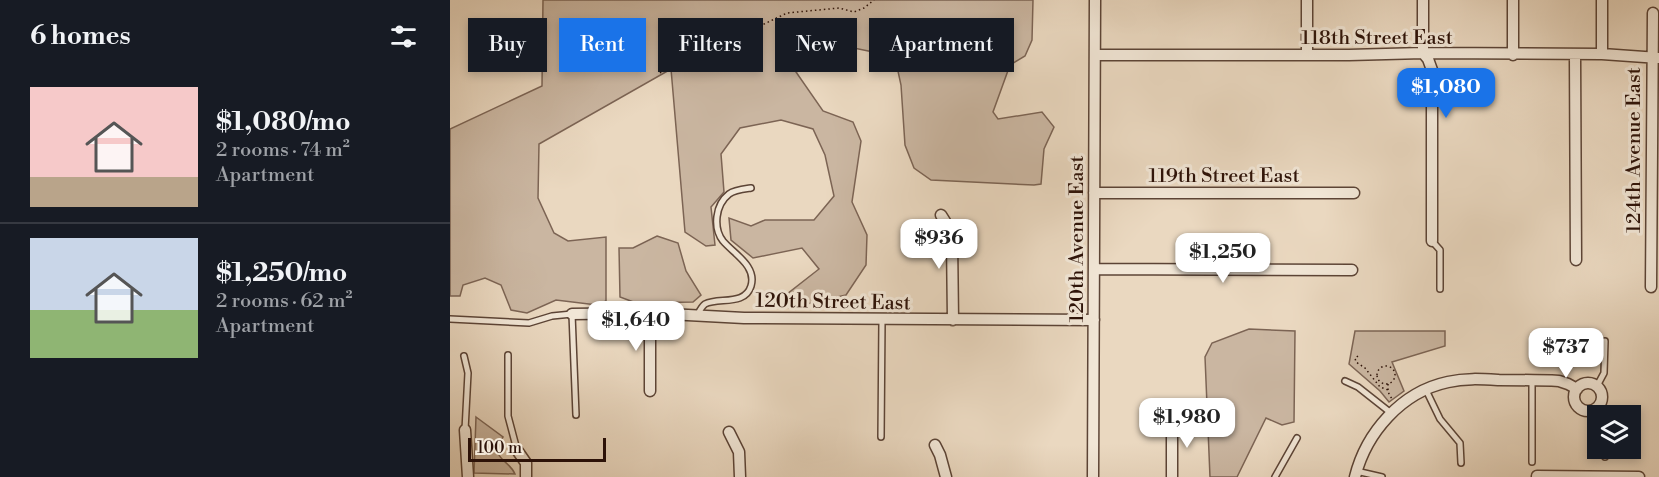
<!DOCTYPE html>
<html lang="en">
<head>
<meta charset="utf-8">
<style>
  :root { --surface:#171b24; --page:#20242c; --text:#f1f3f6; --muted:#9ea1a6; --line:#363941; --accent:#1a73e8 }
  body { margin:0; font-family:"Libre Bodoni",serif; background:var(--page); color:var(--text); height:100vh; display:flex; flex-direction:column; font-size:22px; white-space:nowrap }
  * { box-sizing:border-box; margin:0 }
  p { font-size:20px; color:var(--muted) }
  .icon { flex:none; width:33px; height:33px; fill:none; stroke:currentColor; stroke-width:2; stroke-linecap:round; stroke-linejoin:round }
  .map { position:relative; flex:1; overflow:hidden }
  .drawer { display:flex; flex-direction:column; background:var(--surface); width:450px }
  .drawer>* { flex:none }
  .hud { position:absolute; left:18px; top:18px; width:570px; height:54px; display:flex; gap:12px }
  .fabs { position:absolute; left:1137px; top:405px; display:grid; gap:12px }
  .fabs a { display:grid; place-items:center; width:54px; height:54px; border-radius:0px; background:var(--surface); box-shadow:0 3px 9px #0003; font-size:30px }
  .scale { position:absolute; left:18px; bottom:15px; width:138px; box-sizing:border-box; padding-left:6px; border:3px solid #2d1208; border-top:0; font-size:16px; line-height:21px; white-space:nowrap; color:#2d1208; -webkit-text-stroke:4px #f1e6d6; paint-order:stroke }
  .price { position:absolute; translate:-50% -51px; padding:0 14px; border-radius:12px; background:#fff; color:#222; font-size:20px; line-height:39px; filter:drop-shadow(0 2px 3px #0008) }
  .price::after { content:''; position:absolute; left:50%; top:36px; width:18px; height:14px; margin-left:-9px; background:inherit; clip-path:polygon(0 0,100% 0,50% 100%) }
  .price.current { background:var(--accent); color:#fff }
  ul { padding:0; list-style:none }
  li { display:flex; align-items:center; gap:18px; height:150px; padding:0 30px }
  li+li { border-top:2px solid var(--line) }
  li span { display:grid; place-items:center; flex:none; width:168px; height:120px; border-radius:0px; color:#555 }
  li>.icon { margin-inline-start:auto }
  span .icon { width:72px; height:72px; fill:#fffc; stroke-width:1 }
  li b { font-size:26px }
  h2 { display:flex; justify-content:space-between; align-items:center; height:72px; padding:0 30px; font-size:26px }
  .pill { padding:0 21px; border-radius:0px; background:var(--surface); box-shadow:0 3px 9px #0003; font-size:21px; line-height:54px }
  .pill.current { background:var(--accent); color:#fff }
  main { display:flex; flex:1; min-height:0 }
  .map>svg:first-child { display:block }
  .green { fill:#cab6a1; stroke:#7c6454; stroke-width:1.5 }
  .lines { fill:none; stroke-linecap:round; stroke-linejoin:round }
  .service-casing { stroke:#5c4436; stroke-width:8 }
  .minor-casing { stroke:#5c4436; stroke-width:13 }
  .path { stroke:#2d1208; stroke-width:1.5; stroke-dasharray:1.5 3; stroke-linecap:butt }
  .service { stroke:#f1e6d6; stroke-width:5 }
  .minor { stroke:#f1e6d6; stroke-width:10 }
  .labels { text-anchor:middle; stroke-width:6; stroke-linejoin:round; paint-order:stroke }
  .street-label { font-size:20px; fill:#2d1208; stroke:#f1e6d6 }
</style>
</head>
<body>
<main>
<section class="drawer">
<h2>6 homes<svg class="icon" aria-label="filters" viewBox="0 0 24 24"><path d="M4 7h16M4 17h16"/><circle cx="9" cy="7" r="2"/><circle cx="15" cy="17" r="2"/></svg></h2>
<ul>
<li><span style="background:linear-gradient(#f6c9c9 75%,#b9a48a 0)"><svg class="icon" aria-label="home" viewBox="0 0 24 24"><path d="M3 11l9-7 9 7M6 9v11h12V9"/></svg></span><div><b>$1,080/mo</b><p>2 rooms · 74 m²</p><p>Apartment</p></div></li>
<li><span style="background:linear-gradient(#c9d6e8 60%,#8fb573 0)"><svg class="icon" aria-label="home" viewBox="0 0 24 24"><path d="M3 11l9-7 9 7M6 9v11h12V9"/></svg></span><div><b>$1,250/mo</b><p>2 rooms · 62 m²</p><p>Apartment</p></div></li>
</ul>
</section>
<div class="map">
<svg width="1209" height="477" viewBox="0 0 1209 477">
  <rect width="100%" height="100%" fill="#ead8c0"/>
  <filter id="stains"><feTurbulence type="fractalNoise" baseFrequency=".00333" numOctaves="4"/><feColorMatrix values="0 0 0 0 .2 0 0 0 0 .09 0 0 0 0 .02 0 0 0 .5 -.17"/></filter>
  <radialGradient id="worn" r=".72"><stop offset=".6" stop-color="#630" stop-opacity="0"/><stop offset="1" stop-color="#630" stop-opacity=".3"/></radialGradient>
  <path class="green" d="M93,0H583L582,40L575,56L560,65L543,112L548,119L592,112L604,127L594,149L591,184L584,185L481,180L464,168L455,145L451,85L446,62L428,53L399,47L346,72L373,111L403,122L411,141L402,202L417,235L416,265L396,295L339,308L332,298L369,269L352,248L303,258L281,240L279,218L301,226L315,220H364L384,196L375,155L363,129L331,120L290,128L271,154L274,192L261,207L265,245L256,246L235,232L221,69L89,144L88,198L104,233L118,241L156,237V301L147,305L106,300L77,313L61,310L51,285L35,278L13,285L10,296H0V129L92,86Z
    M207,236L228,243L236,271L251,295L243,302L186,303L170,297L169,248H183Z
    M799,329L845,331L844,422L832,425L816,418L787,477H760L755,357L762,343Z
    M905,331H995V346L942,362L954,391L939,402L930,391L899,364Z
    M26,417L53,437C38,459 59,459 65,474L24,473Z"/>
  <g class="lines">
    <g class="service-casing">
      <path id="service" d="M982,241L990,250V289
        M247,316C249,312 251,307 255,304C269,297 295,306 301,286C307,266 284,254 273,241C263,228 265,205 279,194C284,190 294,189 301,188
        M0,319L79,323L102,316L122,314L126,415
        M58,355V416L67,450
        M14,356L18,373L15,430
        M895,381L908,387L941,413
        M1147,386L1154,373L1155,341
        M976,390L990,419L1010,443L1011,463
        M1149,406L1155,416
        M431,437L432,320
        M1155,448V457
        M1082,462V380
        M906,471L932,477
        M825,477L847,438"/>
    </g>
    <g class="minor-casing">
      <path id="minor" d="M857,0V55
        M973,0V53L978,59L982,70V241
        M1063,0V55
        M1152,0V54
        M645,55H899L973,53L1152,54L1209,58
        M1125,55L1126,260
        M644,193H904
        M491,215L496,223L502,240L503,320
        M644,269L902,270
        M1201,287L1203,13
        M200,313V391
        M122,314L200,313L294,318L644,320
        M1124 397a14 14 0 1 1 28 0a14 14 0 1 1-28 0Z
        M722,421V477
        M15,430L18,477
        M279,432L289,452L290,477
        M485,445L490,455L496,477
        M67,450L76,463V477
        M1087,476L1189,477
        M643,477L645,0
        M905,477C916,433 951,392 998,382C1015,378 1031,379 1049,380C1069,380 1089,380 1109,381L1118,384L1127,389"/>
    </g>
    <path class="path" d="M210,73L221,64L229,48L236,43L287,37L337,13L389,8L404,12L414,8L424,0
      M908,356L905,358L906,362L915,368L930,387L938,390
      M927 375a9 9 0 1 1 18 0a9 9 0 1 1-18 0Z
      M938,384V392L942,399"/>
    <use href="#service" class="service"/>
    <use href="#minor" class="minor"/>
  </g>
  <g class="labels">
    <g class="street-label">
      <text x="927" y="44">118th Street East</text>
      <text transform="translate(1183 150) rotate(-90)" y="7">124th Avenue East</text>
      <text x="774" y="182">119th Street East</text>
      <text transform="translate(626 239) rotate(-90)" y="7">120th Avenue East</text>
      <text transform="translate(383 301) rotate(1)" y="7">120th Street East</text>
    </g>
  </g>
  <rect width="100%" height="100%" filter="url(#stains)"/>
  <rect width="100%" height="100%" fill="url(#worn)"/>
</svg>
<div class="fabs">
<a><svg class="icon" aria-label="layers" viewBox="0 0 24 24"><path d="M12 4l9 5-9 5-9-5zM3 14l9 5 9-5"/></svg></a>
</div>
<div class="scale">100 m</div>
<b class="price current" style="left:996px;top:119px">$1,080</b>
<b class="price" style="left:489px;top:270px">$936</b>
<b class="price" style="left:773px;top:284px">$1,250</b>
<b class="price" style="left:186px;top:352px">$1,640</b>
<b class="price" style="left:1116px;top:379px">$737</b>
<b class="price" style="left:737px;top:449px">$1,980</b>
<div class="hud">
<a class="pill">Buy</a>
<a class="pill current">Rent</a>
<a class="pill">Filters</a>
<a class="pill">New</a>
<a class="pill">Apartment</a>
</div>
</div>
</main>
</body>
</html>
